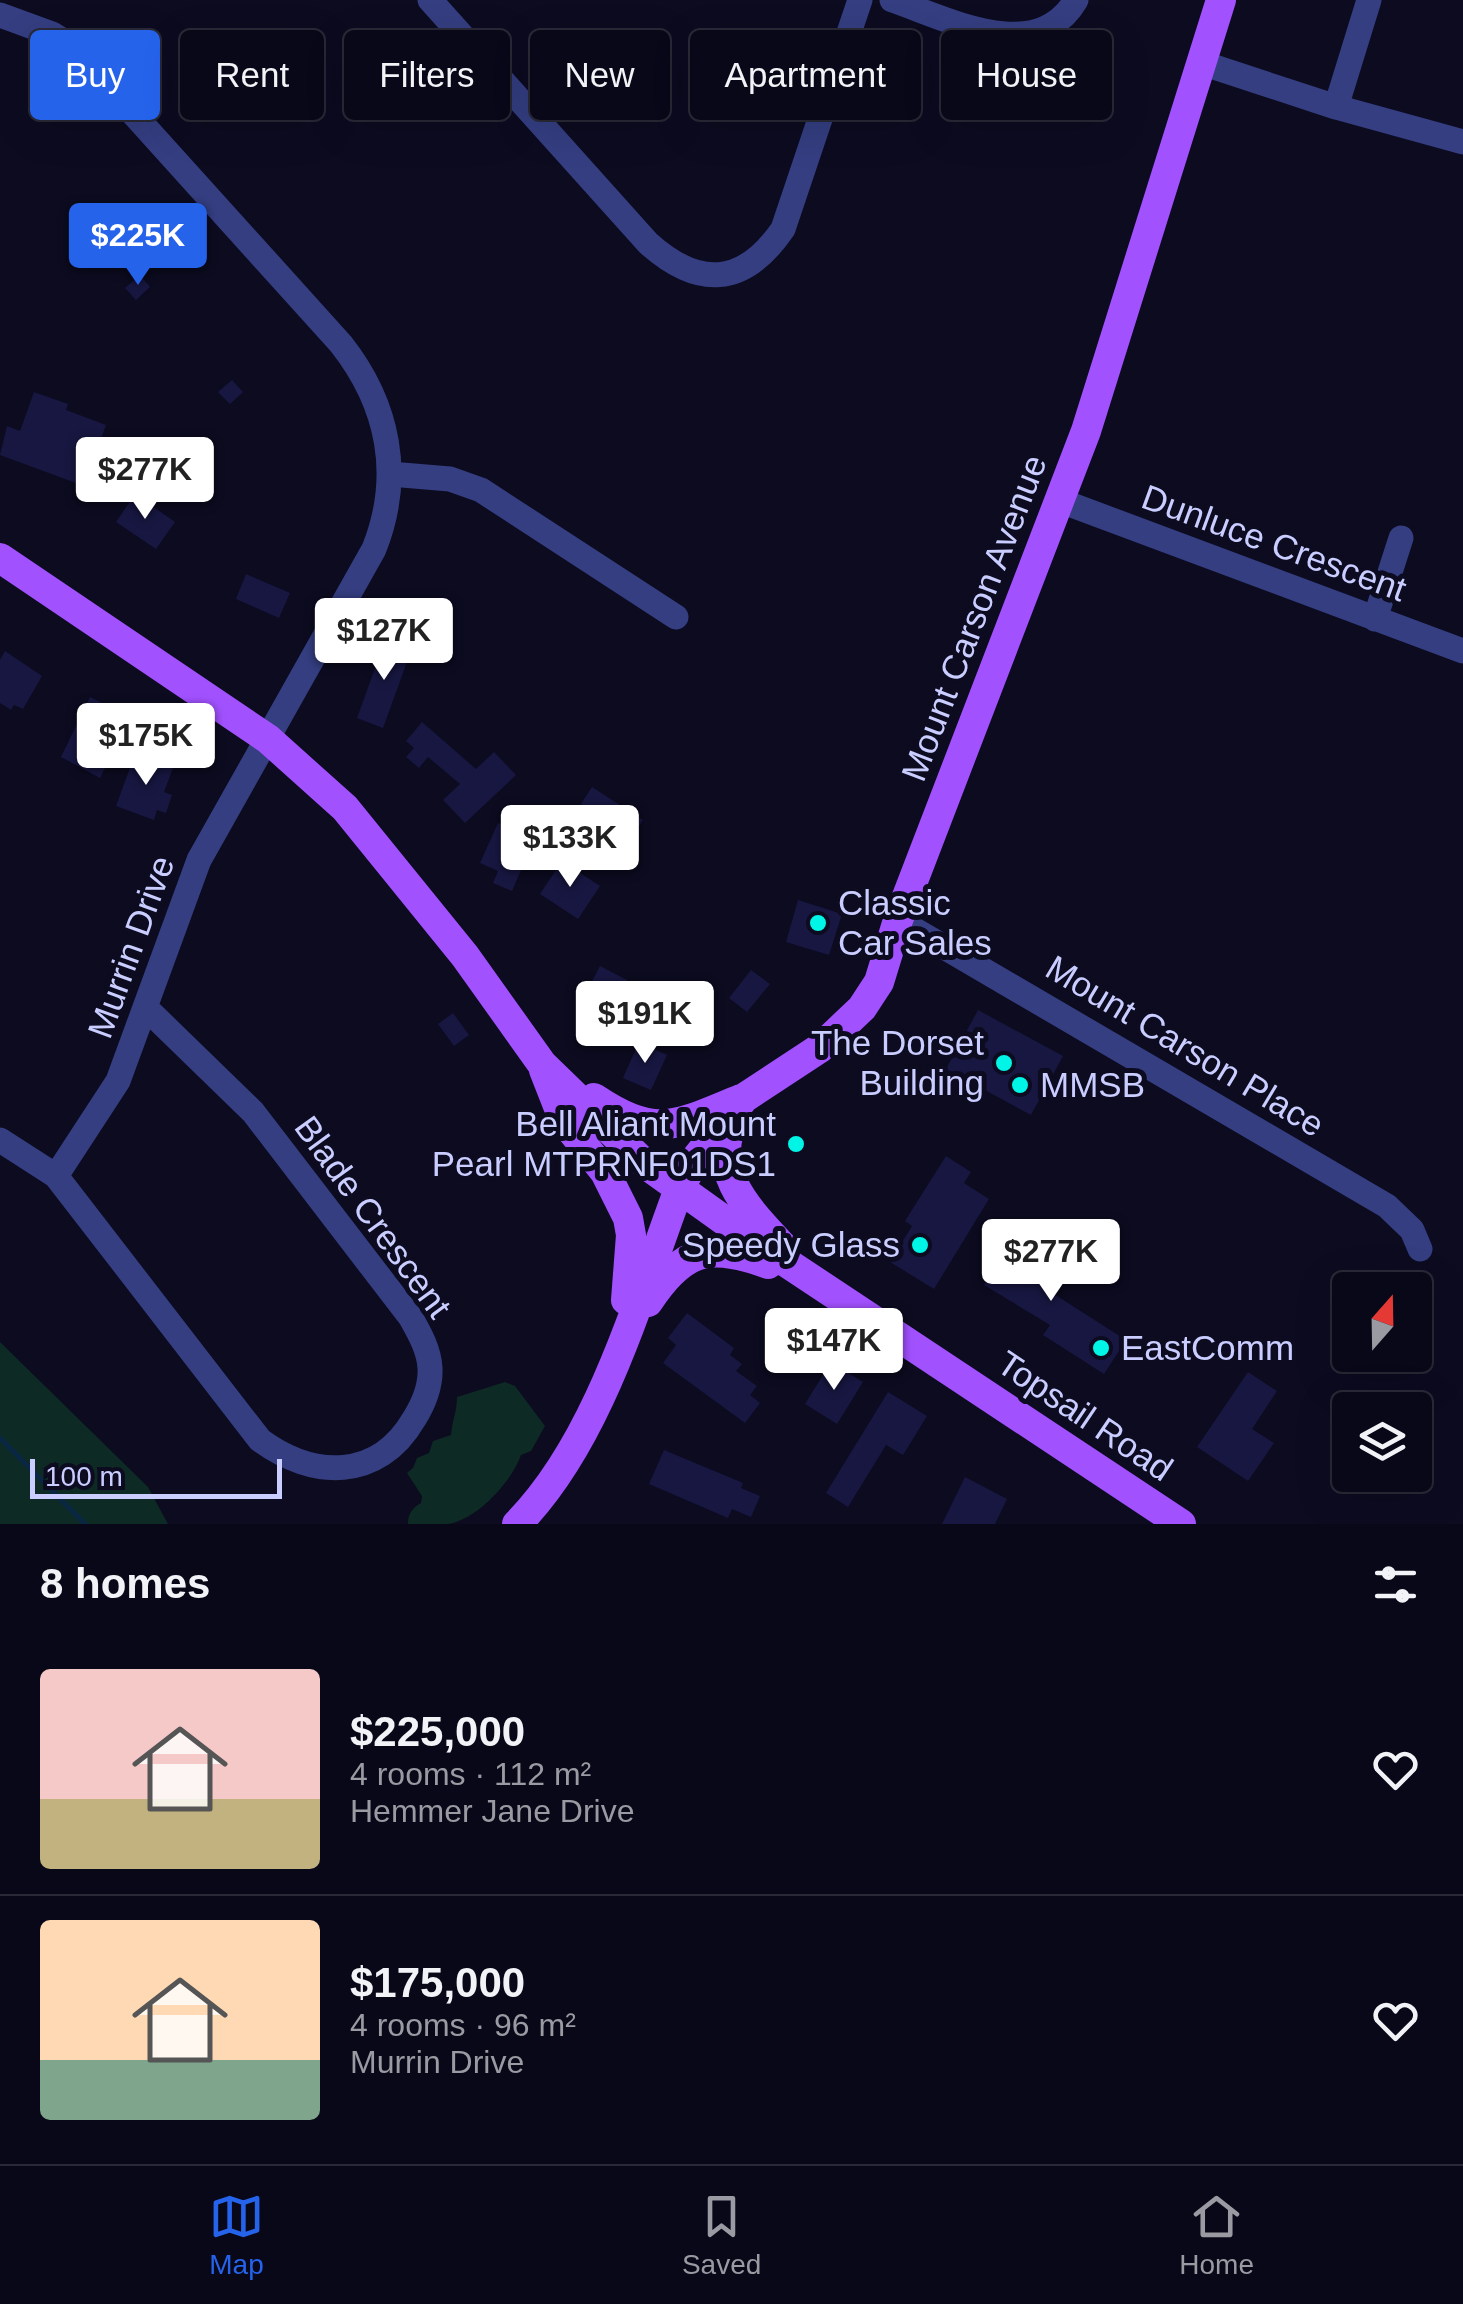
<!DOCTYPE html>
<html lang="en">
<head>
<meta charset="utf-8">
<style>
  :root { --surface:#090818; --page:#171625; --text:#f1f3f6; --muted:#999aa2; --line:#292937; --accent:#2563eb }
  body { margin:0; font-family:Arial,sans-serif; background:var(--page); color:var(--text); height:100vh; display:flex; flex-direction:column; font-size:38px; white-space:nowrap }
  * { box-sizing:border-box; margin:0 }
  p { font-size:32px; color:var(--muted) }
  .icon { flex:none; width:55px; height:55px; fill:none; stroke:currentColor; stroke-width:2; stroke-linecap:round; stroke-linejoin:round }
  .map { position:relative; height:1524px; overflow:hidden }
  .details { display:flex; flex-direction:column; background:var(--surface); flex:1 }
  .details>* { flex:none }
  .guide { position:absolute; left:30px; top:30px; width:1405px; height:90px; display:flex; gap:20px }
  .needle { width:65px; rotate:20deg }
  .tools { position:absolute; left:1332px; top:1272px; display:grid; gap:20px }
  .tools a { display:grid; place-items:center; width:100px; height:100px; border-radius:10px; background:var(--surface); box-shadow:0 10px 40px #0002,0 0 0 2px var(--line); font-size:50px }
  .scale { position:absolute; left:30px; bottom:25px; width:252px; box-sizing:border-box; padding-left:10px; border:5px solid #cacdff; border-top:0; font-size:28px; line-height:35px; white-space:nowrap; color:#cacdff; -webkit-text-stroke:8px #0c0b20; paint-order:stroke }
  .price { position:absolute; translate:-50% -85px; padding:0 22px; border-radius:10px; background:#fff; color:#222; font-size:32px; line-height:65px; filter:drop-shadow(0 2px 5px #0008) }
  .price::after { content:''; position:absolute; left:50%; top:60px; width:30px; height:22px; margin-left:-15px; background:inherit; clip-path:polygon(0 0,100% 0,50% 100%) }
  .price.selected { background:var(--accent); color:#fff }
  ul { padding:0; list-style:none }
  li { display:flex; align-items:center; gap:30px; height:250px; padding:0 40px }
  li+li { border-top:2px solid var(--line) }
  li span { display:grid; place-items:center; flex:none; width:280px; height:200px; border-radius:10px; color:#555 }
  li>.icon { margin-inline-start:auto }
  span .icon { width:120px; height:120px; fill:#fffc; stroke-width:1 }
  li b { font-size:42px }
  h2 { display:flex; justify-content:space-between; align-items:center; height:120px; padding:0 40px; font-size:42px }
  .tag { padding:0 35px; border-radius:10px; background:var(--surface); box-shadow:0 10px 40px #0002,0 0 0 2px var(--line); font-size:35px; line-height:90px }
  .tag.selected { background:var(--accent); color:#fff }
  .tabs { display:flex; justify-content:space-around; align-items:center; height:140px; border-top:2px solid var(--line); background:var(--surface); font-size:28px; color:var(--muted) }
  .tabs a { display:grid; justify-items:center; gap:5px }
  .tabs .selected { color:var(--accent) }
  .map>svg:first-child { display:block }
  .green { fill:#0e2a25 }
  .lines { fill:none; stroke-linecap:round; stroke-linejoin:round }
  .stream { stroke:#092742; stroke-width:5 }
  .building { fill:#181742 }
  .minor { stroke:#343e81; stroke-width:25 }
  .major { stroke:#a251ff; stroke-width:30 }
  .poi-dot { fill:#00f5e6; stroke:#0c0b20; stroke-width:4 }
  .labels { text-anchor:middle; stroke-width:10; stroke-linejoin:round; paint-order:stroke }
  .street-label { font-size:35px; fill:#cacdff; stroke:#0c0b20 }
  .poi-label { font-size:35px; fill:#cacdff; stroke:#0c0b20; text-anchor:start }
</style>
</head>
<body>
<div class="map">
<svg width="1463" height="1524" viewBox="0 0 1463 1524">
  <rect width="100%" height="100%" fill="#0c0b20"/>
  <path class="green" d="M0,1342L148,1487L168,1524H0Z
    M505,1382L515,1386L545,1426L531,1451L521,1455C512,1481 477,1520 448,1524C435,1524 421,1524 408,1524C408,1514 412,1508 421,1503L422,1496L407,1473L413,1468L417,1458L429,1453L433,1441L451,1435C452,1421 457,1411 457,1397Z"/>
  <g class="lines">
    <path class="stream" d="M0,1438L85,1524"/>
  </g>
  <path class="building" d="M140,275L150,287L136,300L125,288Z
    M232,380L243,392L230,404L218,392Z
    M34,392L68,404L66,410L106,425L95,455L114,463L103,493L0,455L7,426L20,431Z
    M135,494L175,522L156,549L116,522Z
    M246,574L290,593L279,618L236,599Z
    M386,638L412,648L383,728L357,718Z
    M5,651L42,676L23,709L14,705L11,710L0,703V660Z
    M90,697L110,707L108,712L128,722L100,778L61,757Z
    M422,722L476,769L494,752L516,775L465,823L443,800L460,784L428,757L419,768L406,757L414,748L406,741Z
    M135,754L173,768L164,792L172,795L166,813L157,810L154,820L116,806Z
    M592,787L643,820L632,837L581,804Z
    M498,823L535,838L512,891L493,883L498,871L480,863Z
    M562,861L600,886L578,919L540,894Z
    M798,900L842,914L829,955L786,942Z
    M600,966L627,980L623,986L661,1003L650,1026L634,1019L638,1012L589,987Z
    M751,970L770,984L747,1012L729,998Z
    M978,1010L1063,1056L1031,1115L946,1069Z
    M453,1013L469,1035L454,1046L438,1024Z
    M639,1042L667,1055L651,1090L623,1078Z
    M946,1156L971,1172L964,1183L989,1199L934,1289L890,1262L912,1226L905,1221Z
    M1015,1233L1062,1261L1046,1289L1126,1340L1104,1374L1043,1335L1050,1325L984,1285Z
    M687,1313L734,1348L730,1355L742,1364L736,1371L757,1386L750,1395L760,1403L745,1423L663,1363L676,1345L668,1338Z
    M831,1362L863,1382L837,1424L805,1404Z
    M1248,1372L1277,1391L1252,1429L1274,1443L1248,1481L1197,1447Z
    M888,1392L927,1416L903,1455L886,1445L848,1507L826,1493Z
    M664,1450L743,1483L741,1488L760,1496L751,1517L732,1509L728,1518L649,1484Z
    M965,1477L1007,1499L995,1524H942Z"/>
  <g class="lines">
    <path class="minor" d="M430,0L648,243C698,288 743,287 783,229L860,0
      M892,0C946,18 1036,67 1076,0
      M0,15L52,34L73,47L341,344C389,405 403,476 374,549L199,860L118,1081L56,1176
      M1202,63L1336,107L1463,142
      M1336,107L1369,0
      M390,474L450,479L481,490L676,617
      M1061,501L1463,651
      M1375,619L1401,538
      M898,920L1387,1206L1412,1230L1420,1249
      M0,1140L56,1176L260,1440C313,1479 378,1481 414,1419C424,1403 431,1387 430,1368C429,1350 420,1334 411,1318L253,1112L146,1008"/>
    <path class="major" d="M0,558L268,739L345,808L465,956L542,1064L644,1163L739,1231L1181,1524
      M544,1070L564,1121L605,1172L628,1218L631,1235L626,1300
      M594,1098C657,1140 676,1125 741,1099
      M734,1119C708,1172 750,1211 783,1247
      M648,1302C683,1249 709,1242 768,1264
      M517,1524C600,1440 638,1298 679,1189L697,1157L744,1098L820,1048L862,1008L879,982L898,920L1086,431L1221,0"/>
  </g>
  <g class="poi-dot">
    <circle cx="818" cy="923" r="10"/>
    <circle cx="1004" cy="1063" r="10"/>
    <circle cx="1020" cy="1085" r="10"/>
    <circle cx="796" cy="1144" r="10"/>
    <circle cx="920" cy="1245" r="10"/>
    <circle cx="1101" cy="1348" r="10"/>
  </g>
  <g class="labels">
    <g class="street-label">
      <text transform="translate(1274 543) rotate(20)" y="12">Dunluce Crescent</text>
      <text transform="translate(974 618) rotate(-69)" y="12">Mount Carson Avenue</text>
      <text transform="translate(131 947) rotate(-70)" y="12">Murrin Drive</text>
      <text transform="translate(1185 1046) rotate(31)" y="12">Mount Carson Place</text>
      <text transform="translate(373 1217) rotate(54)" y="12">Blade Crescent</text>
      <text transform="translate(1085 1416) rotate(34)" y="12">Topsail Road</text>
    </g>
    <g class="poi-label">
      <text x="838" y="915">Classic<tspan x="838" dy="40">Car Sales</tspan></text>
      <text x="984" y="1055" text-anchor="end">The Dorset<tspan x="984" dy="40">Building</tspan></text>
      <text x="1040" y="1097">MMSB</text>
      <text x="776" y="1136" text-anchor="end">Bell Aliant Mount<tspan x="776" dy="40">Pearl MTPRNF01DS1</tspan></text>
      <text x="900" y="1257" text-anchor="end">Speedy Glass</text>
      <text x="1121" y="1360">EastComm</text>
    </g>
  </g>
</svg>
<div class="tools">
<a><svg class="needle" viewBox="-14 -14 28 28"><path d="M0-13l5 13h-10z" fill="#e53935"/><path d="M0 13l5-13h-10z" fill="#999aa2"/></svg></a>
<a><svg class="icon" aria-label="layers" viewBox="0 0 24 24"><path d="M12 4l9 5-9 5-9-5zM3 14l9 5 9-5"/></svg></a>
</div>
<div class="scale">100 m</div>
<b class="price selected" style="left:138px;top:288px">$225K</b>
<b class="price" style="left:145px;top:522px">$277K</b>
<b class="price" style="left:384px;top:683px">$127K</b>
<b class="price" style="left:146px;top:788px">$175K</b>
<b class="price" style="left:570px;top:890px">$133K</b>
<b class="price" style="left:645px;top:1066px">$191K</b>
<b class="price" style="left:1051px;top:1304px">$277K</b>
<b class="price" style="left:834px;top:1393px">$147K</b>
<div class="guide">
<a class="tag selected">Buy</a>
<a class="tag">Rent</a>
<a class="tag">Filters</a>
<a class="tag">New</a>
<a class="tag">Apartment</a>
<a class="tag">House</a>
</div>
</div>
<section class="details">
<h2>8 homes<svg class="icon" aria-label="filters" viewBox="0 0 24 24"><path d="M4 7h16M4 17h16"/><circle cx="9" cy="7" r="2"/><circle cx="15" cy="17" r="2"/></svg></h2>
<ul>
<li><span style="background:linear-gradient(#f6c9c9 65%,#c2b280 0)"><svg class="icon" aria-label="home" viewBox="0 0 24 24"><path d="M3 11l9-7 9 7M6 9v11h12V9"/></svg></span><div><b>$225,000</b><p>4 rooms · 112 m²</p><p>Hemmer Jane Drive</p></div><svg class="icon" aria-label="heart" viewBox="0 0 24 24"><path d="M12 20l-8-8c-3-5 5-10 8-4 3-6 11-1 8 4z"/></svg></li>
<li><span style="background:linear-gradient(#ffd9b3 70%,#7fa58c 0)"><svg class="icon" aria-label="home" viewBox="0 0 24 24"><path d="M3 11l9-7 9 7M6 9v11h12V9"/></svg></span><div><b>$175,000</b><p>4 rooms · 96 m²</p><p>Murrin Drive</p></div><svg class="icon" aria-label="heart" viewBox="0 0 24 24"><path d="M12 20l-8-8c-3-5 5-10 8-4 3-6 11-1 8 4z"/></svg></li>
</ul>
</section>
<nav class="tabs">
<a class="selected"><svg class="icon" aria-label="map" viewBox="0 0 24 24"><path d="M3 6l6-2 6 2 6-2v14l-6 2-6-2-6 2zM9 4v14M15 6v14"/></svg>Map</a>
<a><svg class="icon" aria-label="saved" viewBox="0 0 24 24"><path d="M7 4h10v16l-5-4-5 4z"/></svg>Saved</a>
<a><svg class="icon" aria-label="home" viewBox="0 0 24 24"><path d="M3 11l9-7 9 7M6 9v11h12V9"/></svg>Home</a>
</nav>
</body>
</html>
